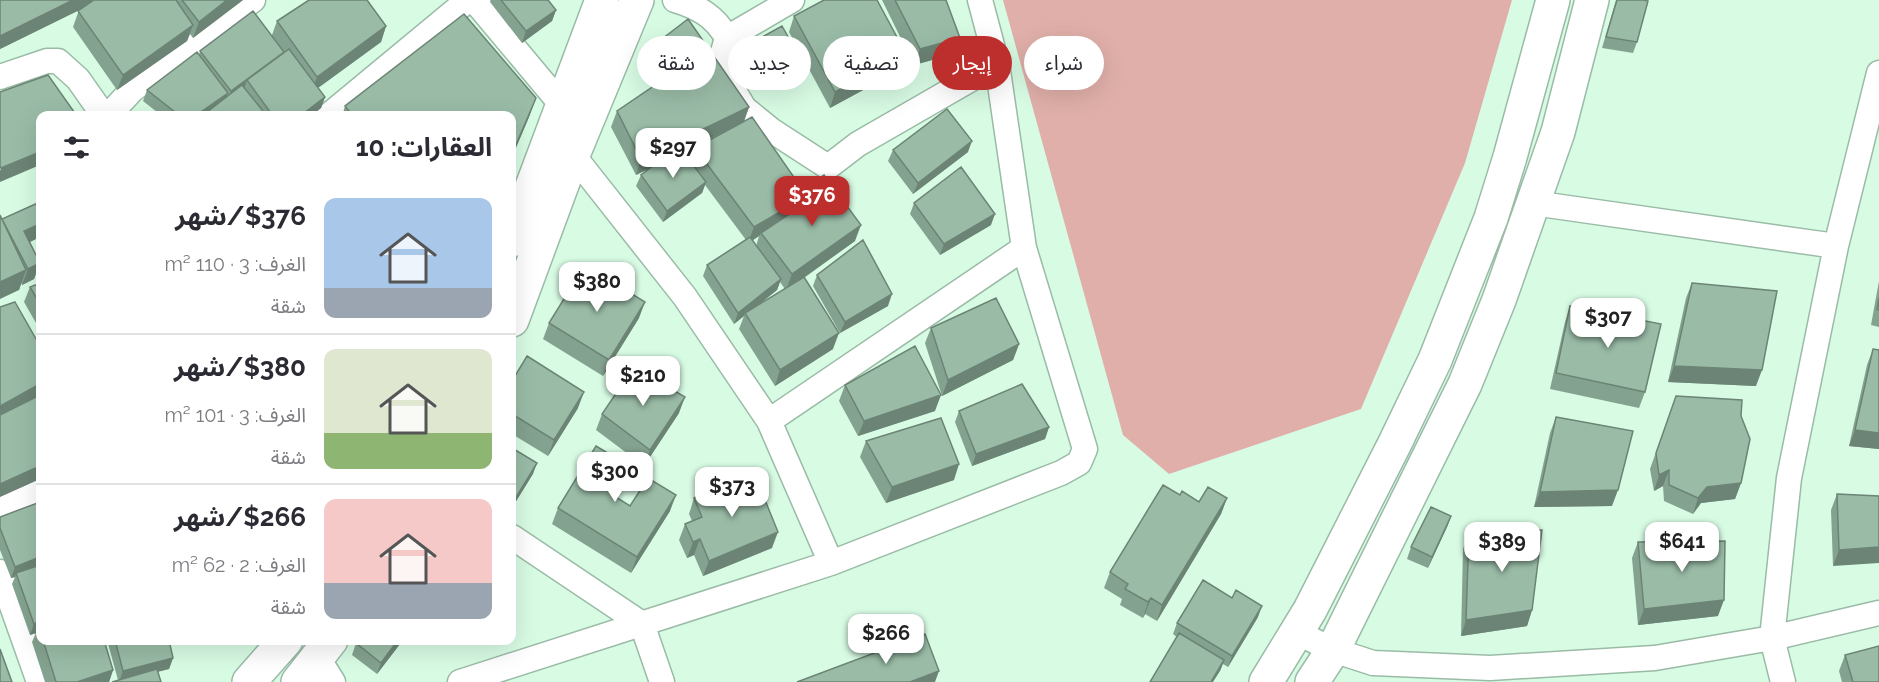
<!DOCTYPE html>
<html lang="ar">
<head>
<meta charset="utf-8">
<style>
  :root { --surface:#fff; --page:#f7f7f7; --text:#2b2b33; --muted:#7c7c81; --line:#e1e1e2; --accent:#bd2f2c }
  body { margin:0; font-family:Raleway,"Noto Sans Arabic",sans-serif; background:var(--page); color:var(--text); direction:rtl; height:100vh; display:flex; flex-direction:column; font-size:22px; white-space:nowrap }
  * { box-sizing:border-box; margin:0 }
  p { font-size:20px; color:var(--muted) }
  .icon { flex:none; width:33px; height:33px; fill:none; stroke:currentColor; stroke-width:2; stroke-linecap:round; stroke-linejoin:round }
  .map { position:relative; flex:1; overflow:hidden; direction:ltr }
  .side { position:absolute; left:36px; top:111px; width:480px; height:534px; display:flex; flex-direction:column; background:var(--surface); border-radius:12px; box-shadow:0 6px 24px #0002; direction:rtl }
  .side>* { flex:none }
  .top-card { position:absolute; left:534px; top:36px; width:570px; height:54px; direction:rtl; display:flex; gap:12px }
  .price { position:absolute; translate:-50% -51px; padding:0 14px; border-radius:12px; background:#fff; color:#222; font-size:20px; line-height:39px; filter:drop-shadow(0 2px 3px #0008) }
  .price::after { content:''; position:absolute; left:50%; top:36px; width:18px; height:14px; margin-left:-9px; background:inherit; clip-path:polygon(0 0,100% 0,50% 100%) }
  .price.selected { background:var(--accent); color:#fff }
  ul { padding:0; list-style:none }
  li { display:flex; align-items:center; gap:18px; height:150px; padding:0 24px }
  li+li { border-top:2px solid var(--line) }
  li span { display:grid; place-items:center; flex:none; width:168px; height:120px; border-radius:12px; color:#555 }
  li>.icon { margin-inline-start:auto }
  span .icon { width:72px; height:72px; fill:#fffc; stroke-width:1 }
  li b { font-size:26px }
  h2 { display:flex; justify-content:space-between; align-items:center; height:72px; padding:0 24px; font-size:26px }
  .tag { padding:0 21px; border-radius:27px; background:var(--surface); box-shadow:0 6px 24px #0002; font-size:21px; line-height:54px }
  .tag.selected { background:var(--accent); color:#fff }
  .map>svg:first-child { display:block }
  .green { fill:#e0afa9 }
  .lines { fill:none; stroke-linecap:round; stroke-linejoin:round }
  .street-casing { stroke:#9abba6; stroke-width:27 }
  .secondary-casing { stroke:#9abba6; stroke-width:36 }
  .street { stroke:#fff; stroke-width:24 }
  .secondary { stroke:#fff; stroke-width:33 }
  .wall { fill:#84a290; fill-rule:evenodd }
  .shaded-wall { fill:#6c8475 }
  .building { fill:#9abca7; stroke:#6c8475; stroke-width:1.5 }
</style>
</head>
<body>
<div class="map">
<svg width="1879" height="682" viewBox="0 0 1879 682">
  <rect width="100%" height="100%" fill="#d8fbe4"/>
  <path class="green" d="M1003,0H1512L1465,163L1361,409L1169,474L1123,435Z"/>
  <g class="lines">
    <g class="street-casing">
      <path id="street" d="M474,0L561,104
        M675,0C698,7 715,16 727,38L792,0
        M727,38L719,66L744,108L771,130L828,167L858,144L997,64
        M0,77L47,61H58L78,79L104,116
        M108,116L132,90L253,0
        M328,116L468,0
        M573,155L685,297L769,421L831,563
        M1533,203L1836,246
        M769,421L1024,248
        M0,510L40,492
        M512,537L642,624L662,682
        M0,572L39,682
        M1296,632L1333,650L1373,663L1490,668L1655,658L1772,638L1879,613
        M318,658L333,682
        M460,682L831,563L1061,473L1079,463L1085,449L1024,248L997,64L980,0
        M1783,682L1772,638L1789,478L1836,246L1879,73"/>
    </g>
    <g class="secondary-casing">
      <path id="secondary" d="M512,240L602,0
        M512,320L573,155L637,0
        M249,682L286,640
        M298,682L331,640
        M1266,682L1310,610L1394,445L1435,360L1491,218L1510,157L1553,0
        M1312,682L1333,650L1465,384L1499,300L1558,132L1592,0"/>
    </g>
    <use href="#street" class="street"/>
    <use href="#secondary" class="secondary"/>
  </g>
  <path class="wall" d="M0,0H243L193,38L190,34L187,41L117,90L73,27L79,10L0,49Z
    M491,0H548L556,10L552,21L522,43L490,2Z
    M882,0H946L954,54L914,65Z
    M1616,0H1644L1637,42L1633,53L1602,48Z
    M794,16L900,70L830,108L789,32Z
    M277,21L386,26L381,42L318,88L325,97L321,108L311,116H162L143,101L147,90L199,55L200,51L272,35Z
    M757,40L796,69L771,83L753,51Z
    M649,49L749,107L744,122L803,205L807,203L805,200L811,184L855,241L804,278L833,349L775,386L739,329L744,316L734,324L703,276L707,265L746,240L705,185L702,193L663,222L636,186L641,175L649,168L636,175L611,127L617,111L653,86L643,65ZM728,130L695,148L690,161L683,152ZM759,236L756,246L752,241ZM780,282L785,289L757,306L777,290Z
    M536,98L529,117L512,157V116H342L345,106Z
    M893,150L968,152L913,194L888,161Z
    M40,202V237L30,242L40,263L34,279L22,285L21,283L19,290L2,219Z
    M914,203L991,225L940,255L910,214Z
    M817,275L888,306L840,333L813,286Z
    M1879,281V327L1871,325Z
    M40,283V330L24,302L30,287Z
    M1692,283L1756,386L1668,382L1686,298Z
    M1570,306L1645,392L1639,408L1550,389L1565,322Z
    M639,318L603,376L543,339L549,323Z
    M931,328L1019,344L1013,360L942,396L925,343Z
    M1873,349L1879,350V449L1849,446L1867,365Z
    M512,381L578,408L548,456L512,434Z
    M845,385L935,411L858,436L839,401Z
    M1676,396L1741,416V483L1735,499L1701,503L1693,514L1664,501L1663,486L1654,491L1650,469Z
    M959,411L1049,427L1045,439L972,466L955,422Z
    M679,413L644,466L596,430L602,414Z
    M1556,417L1612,506L1534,507L1550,433Z
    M866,441L954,480L886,503L860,457Z
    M629,466L623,482L614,496L630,506L670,511L631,573L552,524L558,508Z
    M1837,494L1879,496L1833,566L1831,510Z
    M1180,495L1199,502L1227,498L1221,514L1157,621L1145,614L1143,618L1120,605L1122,599L1104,588L1110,572Z
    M694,498L772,548L703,576L694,555L687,558L679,540L685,524L692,521L689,514Z
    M40,502V640H104L113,670L109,682H45L32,642L36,633L30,635L12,584L15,577L11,578L0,550V517Z
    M1451,516L1447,527L1428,568L1407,559L1411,547Z
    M1469,533L1532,610L1527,626L1461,636L1463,549Z
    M1638,542L1718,616L1638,625L1632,558Z
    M1258,617L1228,667L1223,664L1220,671L1173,634L1177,623Z
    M107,640H169L173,658L169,669L118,680Z
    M358,640H403L377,674L352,655L356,643Z
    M1845,655L1879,682H1842L1839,671Z"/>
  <path class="shaded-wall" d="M73,0H100L0,49V36Z
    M227,0H243L193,38L199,22Z
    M556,10L552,21L522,43L526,31Z
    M193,25L187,41L117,90L123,75Z
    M386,26L381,42L311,93L317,77Z
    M960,38L954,54L914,65L920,49Z
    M284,52L280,63L247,80L244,89L227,102L231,91Z
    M906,54L900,70L830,108L835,92Z
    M800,58L796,69L771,83L775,72Z
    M228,93L223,104L207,116H195Z
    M325,97L321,108L311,116H300Z
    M536,98L529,117L512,157V154Z
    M749,107L743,123L636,175L641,159Z
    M972,141L968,152L913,194L918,183Z
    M40,152V165L0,182V171L1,168Z
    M706,182L702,193L663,222L667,211Z
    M807,196L801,212L761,233L759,236L748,243L754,227Z
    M995,214L991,225L940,255L944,244Z
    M40,224V237L19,247L24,231Z
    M861,225L855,241L786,290L792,274Z
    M40,263L34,279L22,285L28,269Z
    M26,270L19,290L0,299V282Z
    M781,279L777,290L746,315L745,313L744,316L734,324L738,313Z
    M892,294L888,306L840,333L845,322Z
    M645,302L639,318L603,376L609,360Z
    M839,333L833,349L775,386L780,370Z
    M1019,344L1013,360L942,396L948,380Z
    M1674,366L1762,370L1756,386L1668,382Z
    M40,384V396L0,419V406Z
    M584,392L578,408L548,456L554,440Z
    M941,395L935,411L858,436L864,421Z
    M685,397L679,413L644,466L650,450Z
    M1049,427L1045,439L972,466L976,454Z
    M1855,430L1879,433V449L1849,446Z
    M537,463L533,474L512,508V504Z
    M959,464L954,480L886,503L892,487Z
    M40,466V479L0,497V484Z
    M629,466L623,482L605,510L611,494Z
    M1669,470L1663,486L1654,491L1659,475Z
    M1741,483L1735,499L1701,503L1693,514L1698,498L1707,487Z
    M1618,490L1612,506L1534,507L1540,492Z
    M676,495L670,511L631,573L637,557Z
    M1227,498L1221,514L1157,621L1162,605Z
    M1451,516L1447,527L1428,568L1432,557Z
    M778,532L772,548L703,576L709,561Z
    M700,539L694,555L687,558L693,542Z
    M1879,547V563L1833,566L1839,550Z
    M40,557V567L16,573L15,577L11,578L15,567Z
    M1151,598L1145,614L1143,618L1148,602Z
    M1724,600L1718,616L1638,625L1644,609Z
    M1262,606L1258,617L1228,667L1232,656Z
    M1532,610L1527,626L1461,636L1466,620Z
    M40,621V631L38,627L36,633L30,635L34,624Z
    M398,640H403L377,674L381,663Z
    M173,658L169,669L119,682L123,671Z
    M1224,660L1220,671L1213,682H1211Z
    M113,670L109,682H77Z
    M939,671L935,682H910Z"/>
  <path class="building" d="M0,0H73L0,36Z
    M94,0H176L193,25L123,75L78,11Z
    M182,0H227L199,22Z
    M309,0H367L386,26L317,77L277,21Z
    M501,0H548L556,10L526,31Z
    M824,0H877L906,54L835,92L794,16Z
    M895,0H946L960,38L920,49Z
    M1617,0H1644L1648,1L1637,42L1606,37Z
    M253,11L284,52L231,91L200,51Z
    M464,14L536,98L512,154V116H353L345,106Z
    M688,19L749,107L641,159L617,111L664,79L649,49Z
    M782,26L800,58L775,72L757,40Z
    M289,49L325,97L300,116H273L247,80Z
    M197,52L228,93L195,116H180L147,90Z
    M48,75L77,116H40V152L1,168L0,166V92Z
    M242,85L267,116H202Z
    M947,109L972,141L918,183L893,150Z
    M752,117L807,196L754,227L695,148Z
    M679,146L706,182L667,211L641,175Z
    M961,167L995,214L944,244L914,203Z
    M824,175L861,225L792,274L761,233L818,195L811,184Z
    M40,202V224L24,231L40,263L28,269L2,219Z
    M0,215L26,270L0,282Z
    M750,237L781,279L738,313L707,265Z
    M863,240L892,294L845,322L817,275Z
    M585,265L645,302L609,360L549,323Z
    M804,277L839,333L780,370L745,313Z
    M40,283V304L30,287Z
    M1692,283L1777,291L1762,370L1674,366Z
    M996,298L1019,344L948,380L931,328Z
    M1879,298V310L1877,309Z
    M15,302L40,346V384L0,406V307Z
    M1570,306L1661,324L1645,392L1556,373Z
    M915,346L941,395L864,421L845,385Z
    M1873,349L1879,350V433L1855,430Z
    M527,356L584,392L554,440L512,414V381Z
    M634,367L685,397L650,450L602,414Z
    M1022,384L1049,427L976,454L959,411Z
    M40,395V466L0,484V415Z
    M1676,396L1742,400L1741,416L1750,439L1741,483L1707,487L1698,498L1669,485V470L1659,475L1656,453Z
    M1556,417L1633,431L1618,490L1540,492Z
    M941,418L959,464L892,487L866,441Z
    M596,446L629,466L611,494L630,506L648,478L676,495L637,557L558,508Z
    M512,448L537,463L512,504Z
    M754,473L778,532L709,561L700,539L693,542L685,524L702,517L694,498Z
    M1163,485L1180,495L1182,491L1199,502L1208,487L1227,498L1162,605L1151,598L1148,602L1125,589L1128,584L1110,572Z
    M1837,494L1879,496V547L1839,550Z
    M40,502V557L15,567L0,528V517Z
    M1431,507L1451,516L1432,557L1411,547Z
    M1542,530L1532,610L1466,620L1469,533Z
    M1725,541L1724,600L1644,609L1638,542Z
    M40,565V621L34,624L16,573Z
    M1203,580L1232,598L1236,590L1262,606L1232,656L1177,623Z
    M1179,633L1224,660L1211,682H1150Z
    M925,634L939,671L910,682H797Z
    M43,640H104L113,670L77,682H56Z
    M115,640H169L173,658L123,671Z
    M358,640H398L381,663L356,643Z
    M1879,646V682H1853L1845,655Z
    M0,649L12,682H0Z
    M157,669L161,682H112Z"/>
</svg>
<b class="price" style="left:673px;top:179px">$297</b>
<b class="price selected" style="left:812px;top:227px">$376</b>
<b class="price" style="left:597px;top:313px">$380</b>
<b class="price" style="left:1608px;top:349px">$307</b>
<b class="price" style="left:643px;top:407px">$210</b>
<b class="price" style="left:615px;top:503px">$300</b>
<b class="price" style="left:732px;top:518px">$373</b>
<b class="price" style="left:1502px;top:573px">$389</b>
<b class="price" style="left:1682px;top:573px">$641</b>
<b class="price" style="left:886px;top:665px">$266</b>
<div class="top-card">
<a class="tag">شراء</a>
<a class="tag selected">إيجار</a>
<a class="tag">تصفية</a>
<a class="tag">جديد</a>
<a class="tag">شقة</a>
</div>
<section class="side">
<h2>العقارات: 10<svg class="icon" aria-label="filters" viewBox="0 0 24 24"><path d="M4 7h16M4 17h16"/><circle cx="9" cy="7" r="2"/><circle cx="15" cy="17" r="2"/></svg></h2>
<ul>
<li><span style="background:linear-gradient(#a9c7e8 75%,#9aa5b1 0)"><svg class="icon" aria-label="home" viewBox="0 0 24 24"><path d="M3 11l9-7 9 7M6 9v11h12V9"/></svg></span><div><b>$376/شهر</b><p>الغرف: 3 · 110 m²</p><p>شقة</p></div></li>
<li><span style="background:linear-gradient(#dfe7d0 70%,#8fb573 0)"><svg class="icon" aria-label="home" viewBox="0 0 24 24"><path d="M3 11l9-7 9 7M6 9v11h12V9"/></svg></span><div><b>$380/شهر</b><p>الغرف: 3 · 101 m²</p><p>شقة</p></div></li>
<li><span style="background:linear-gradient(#f6c9c9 70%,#9aa5b1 0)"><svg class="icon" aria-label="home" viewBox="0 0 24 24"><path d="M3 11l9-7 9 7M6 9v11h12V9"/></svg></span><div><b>$266/شهر</b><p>الغرف: 2 · 62 m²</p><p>شقة</p></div></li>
</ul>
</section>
</div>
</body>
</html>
